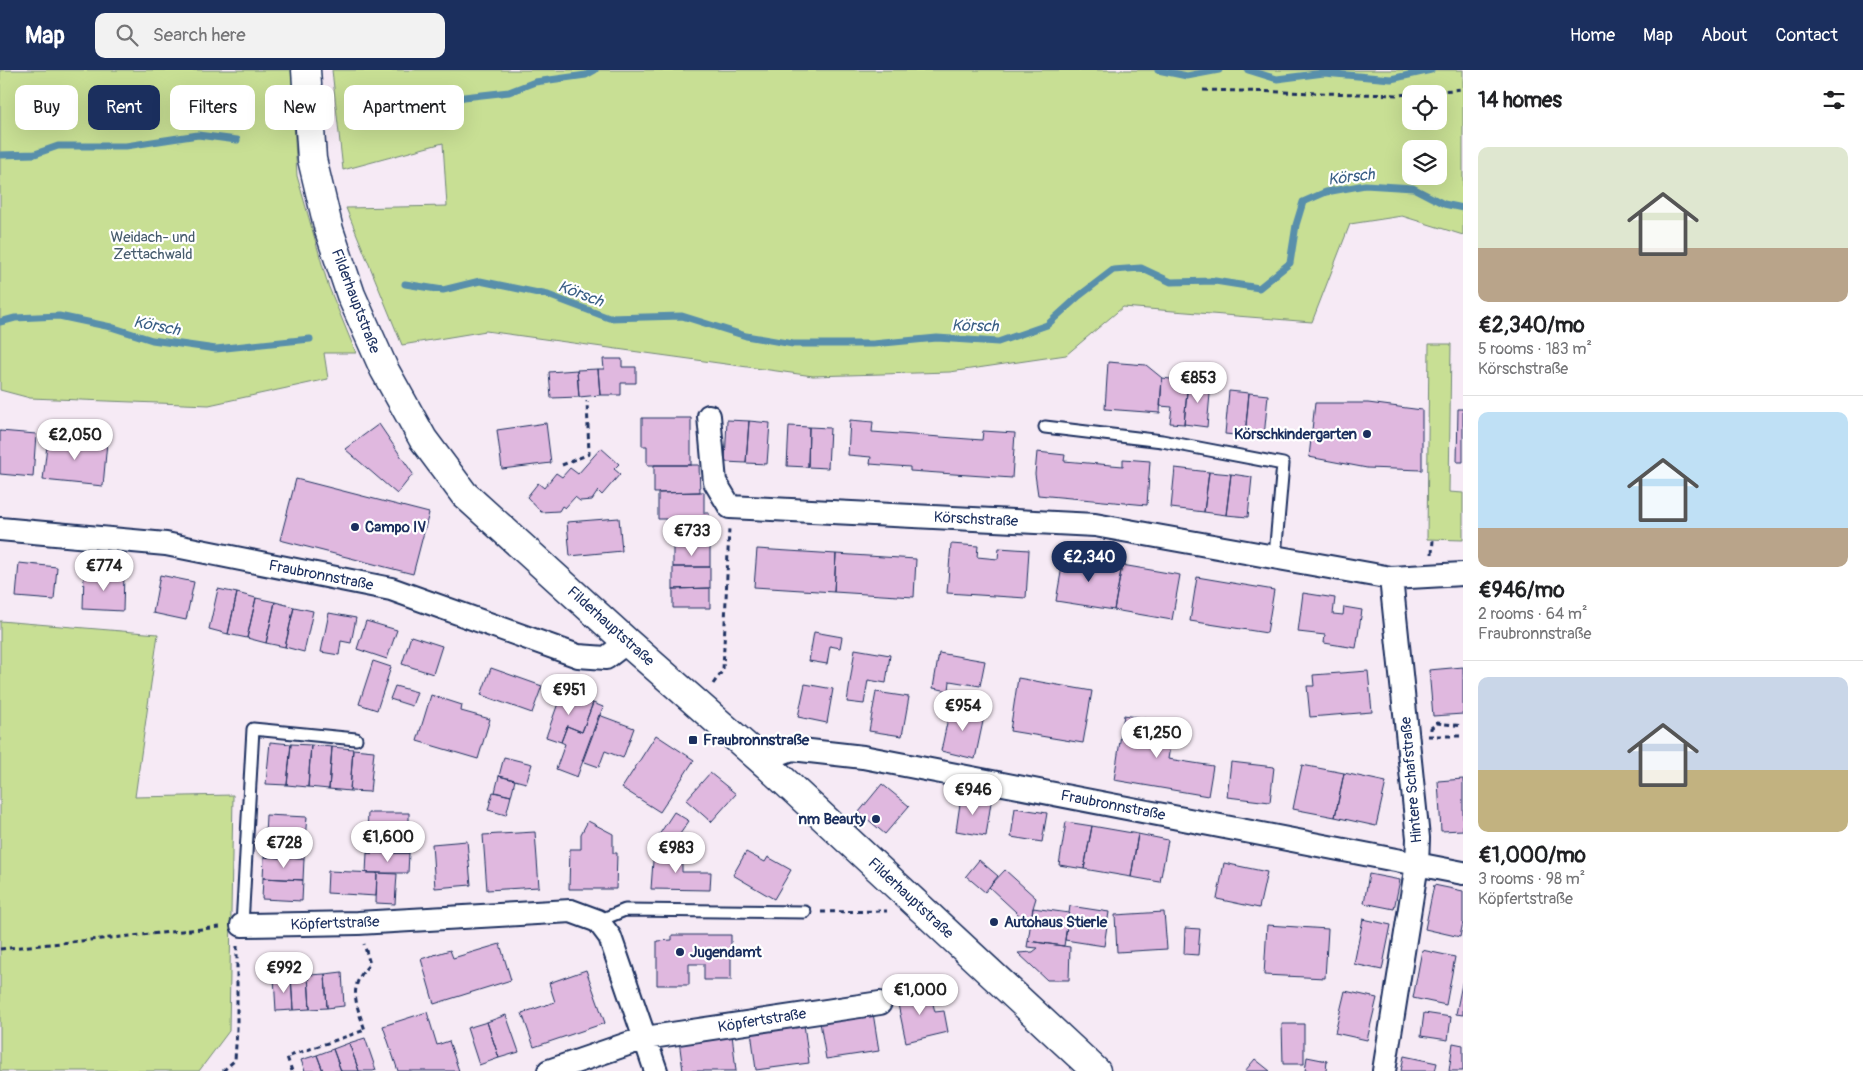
<!DOCTYPE html>
<html lang="en">
<head>
<meta charset="utf-8">
<style>
  :root { --surface:#fff; --page:#f2f2f2; --text:#202124; --muted:#757577; --line:#e0e0e0; --accent:#1b2f5e }
  body { margin:0; font-family:Pangolin,sans-serif; background:var(--page); color:var(--text); height:100vh; display:flex; flex-direction:column; font-size:19px; white-space:nowrap }
  * { box-sizing:border-box; margin:0 }
  p { font-size:16px; color:var(--muted) }
  .icon { flex:none; width:28px; height:28px; fill:none; stroke:currentColor; stroke-width:2; stroke-linecap:round; stroke-linejoin:round }
  .map { position:relative; flex:1; overflow:hidden }
  .drawer { display:flex; flex-direction:column; background:var(--surface); width:400px }
  .drawer>* { flex:none }
  .banner { position:absolute; left:15px; top:15px; width:475px; height:45px; display:flex; gap:10px }
  .tools { position:absolute; left:1402px; top:15px; display:grid; gap:10px }
  .tools a { display:grid; place-items:center; width:45px; height:45px; border-radius:10px; background:var(--surface); box-shadow:0 5px 20px #0002; font-size:25px }
  .price { position:absolute; translate:-50% -42px; padding:0 11px; border-radius:18px; background:#fff; color:#222; font-size:16px; line-height:32px; filter:drop-shadow(0 1px 2px #0008) }
  .price::after { content:''; position:absolute; left:50%; top:30px; width:15px; height:11px; margin-left:-8px; background:inherit; clip-path:polygon(0 0,100% 0,50% 100%) }
  .price.on { background:var(--accent); color:#fff }
  ul { padding:0; list-style:none }
  li { display:grid; align-content:center; gap:10px; height:265px; padding:0 15px }
  li+li { border-top:1px solid var(--line) }
  li span { display:grid; place-items:center; height:155px; border-radius:10px; color:#555 }
  li>.icon { margin-inline-start:auto }
  span .icon { width:90px; height:90px; fill:#fffc; stroke-width:1 }
  li b { font-size:21px }
  h2 { display:flex; justify-content:space-between; align-items:center; height:60px; padding:0 15px; font-size:21px }
  .tag { padding:0 18px; border-radius:10px; background:var(--surface); box-shadow:0 5px 20px #0002; font-size:18px; line-height:45px }
  .tag.on { background:var(--accent); color:#fff }
  header { display:flex; align-items:center; gap:30px; box-sizing:border-box; height:70px; padding:0 25px; background:var(--accent); color:#fff }
  header strong { font-size:24px }
  nav { display:flex; gap:28px; margin-inline-start:auto; font-size:18px }
  .search { width:350px; height:45px; background:var(--page); display:flex; align-items:center; gap:12px; box-sizing:border-box; padding:0 18px; border-radius:10px; color:var(--muted); font-size:19px }
  main { display:flex; flex:1; min-height:0 }
  .map>svg:first-child { display:block }
  .green { fill:#c8df94; stroke:#728779; fill-rule:evenodd }
  .lines { fill:none; stroke-linecap:round; stroke-linejoin:round }
  .stream { stroke:#588fab; stroke-width:7 }
  .building { fill:#e0b8df; stroke:#1b2f5e }
  .lane-casing { stroke:#1b2f5e; stroke-width:15 }
  .street-casing { stroke:#1b2f5e; stroke-width:26 }
  .secondary-casing { stroke:#1b2f5e; stroke-width:31 }
  .path { stroke:#1b2f5e; stroke-width:3; stroke-dasharray:5 4; stroke-linecap:butt }
  .lane { stroke:#fff; stroke-width:11 }
  .street { stroke:#fff; stroke-width:22 }
  .secondary { stroke:#fff; stroke-width:28 }
  .poi-dot { fill:#1b2f5e; stroke:#fff; stroke-width:2 }
  .labels { text-anchor:middle; stroke-width:4.5; stroke-linejoin:round; paint-order:stroke }
  .park-label { font-size:15px; fill:#465b6c; stroke:#fff }
  .street-label { font-size:15px; fill:#1b2f5e; stroke:#fff }
  .poi-label { font-size:15px; font-weight:bold; fill:#1b2f5e; stroke:#fff; text-anchor:start }
  .water-label { font-size:16px; font-style:italic; fill:#3a5f85; stroke:#fff }
</style>
</head>
<body>
<header>
<strong>Map</strong>
<div class="search"><svg class="icon" aria-label="search" viewBox="0 0 24 24"><circle cx="10" cy="10" r="6"/><path d="M15 15l6 6"/></svg>Search here</div>
<nav><a>Home</a><a>Map</a><a>About</a><a>Contact</a></nav>
</header>
<main>
<div class="map">
<svg width="1463" height="1001" viewBox="0 0 1463 1001">
  <rect width="100%" height="100%" fill="#f6eaf5"/>
  <filter id="ink" filterUnits="userSpaceOnUse"><feTurbulence type="fractalNoise" baseFrequency=".02" numOctaves="2"/><feDisplacementMap in="SourceGraphic" scale="10" xChannelSelector="R" yChannelSelector="G"/><feConvolveMatrix kernelMatrix="1 2 1 2 8 2 1 2 1" color-interpolation-filters="sRGB"/></filter>
  <g filter="url(#ink)">
    <path class="green" d="M0,0H293L292,18L297,106L328,215L356,283H324L328,309L209,335L30,328L0,320Z
      M332,0H1463V165L1402,146L1350,154L1312,252L1123,237L1066,285L950,302L813,306L486,261L402,275L346,138L447,136L443,73L343,100ZM1411,24H1439V51H1411ZM1411,79H1439V106H1411Z
      M1429,274H1451L1449,422L1463,423V470L1427,469Z
      M0,551L158,564L135,727L233,725L229,961L199,1001H0Z"/>
    <g class="lines">
      <path class="stream" d="M1158,0L1187,6L1219,0
        M1248,0L1277,9L1324,3L1391,9L1431,0
        M371,49L464,27L509,22L535,12L586,5L595,0
        M0,85L35,84L58,76H126L198,65L237,70
        M405,214L443,220L480,211L548,225L609,248L682,246L746,266L793,274H873L937,268L998,272L1047,255L1079,226L1113,200L1141,198L1171,212L1215,211L1259,218L1290,193L1296,155L1303,132L1326,122L1365,115L1413,118L1444,134L1463,138
        M0,252L15,248L59,246L111,257L152,270L216,279L310,269"/>
    </g>
    <path class="building" d="M603,289H622V297H636V313H621V325H600L598,299H604Z
      M1108,292L1146,295L1162,308L1160,343L1105,339Z
      M598,299L600,325L579,327L577,300Z
      M577,300L579,327L551,328L549,302Z
      M1162,308L1188,311L1184,354L1170,353L1172,337L1160,336Z
      M1188,311L1211,313L1207,357L1184,354Z
      M1229,321L1249,323L1245,366L1225,364Z
      M1249,323L1268,325L1264,367L1245,366Z
      M1315,333H1368L1422,340V400L1367,398L1309,387Z
      M1458,339H1463V392H1457Z
      M642,348H691V395H647V376H642Z
      M727,350L749,351L746,393L725,392Z
      M850,350L873,352L872,362L982,370L983,361L1015,363L1012,408L910,401V397L870,394L871,387L848,385Z
      M749,351L770,353L767,394L746,393Z
      M546,353L551,393L502,399L497,360Z
      M379,354L413,404L397,424L345,379Z
      M789,356L809,357L808,397L787,396Z
      M809,357L830,358L828,398L808,397Z
      M0,361L36,364L33,407L0,404Z
      M48,367L107,372L103,416L43,410Z
      M601,378L619,394L614,399L620,404L602,425L598,421L592,430L580,431L575,427L565,438L562,436L559,441L541,442L527,427L538,413L544,418L556,403L562,407L570,398L578,404Z
      M1037,382L1065,385L1064,391L1123,396V389L1150,391L1147,435L1038,425L1035,404Z
      M654,395H699L700,422L654,423Z
      M1175,398L1209,402L1204,442L1171,438Z
      M1209,402L1231,404L1226,445L1204,442Z
      M1231,404L1252,407L1248,447L1226,445Z
      M296,409L429,443L413,504L280,470Z
      M700,422H704V443H709L710,477H673V458H666V449H658V423Z
      M619,448L622,481L570,486L567,452Z
      M951,474L978,476L977,487L998,489L999,478L1029,480L1026,528L947,523Z
      M673,477H710V497H673Z
      M757,479L836,484L834,522L754,517Z
      M836,484L916,489L914,527L834,522Z
      M1064,485L1122,495L1114,540L1056,531Z
      M19,493L57,497L54,530L16,527Z
      M1122,495L1180,505L1172,550L1114,540Z
      M673,497H710V518L673,519Z
      M84,502L124,504L123,541L83,539Z
      M160,505L194,512L186,550L153,543Z
      M1197,507L1274,520L1267,563L1190,551Z
      M710,518V538H673V519Z
      M218,519L237,523L228,564L209,559Z
      M237,523L256,528L247,568L228,564Z
      M1303,523L1335,528L1333,544L1343,545L1344,537L1362,540L1356,578L1324,573L1325,565L1298,562Z
      M256,528L275,532L266,573L247,568Z
      M275,532L294,537L285,577L266,573Z
      M294,537L313,541L304,582L285,577Z
      M329,543L356,548L351,573L341,571L339,585L321,582Z
      M366,551L397,560L387,589L357,579Z
      M814,562L842,567L840,578L830,576L827,594L809,591Z
      M411,566L442,576L433,604L402,594Z
      M855,579L890,585L886,613L868,610L864,634L847,632Z
      M939,583L985,591L980,616L950,611L949,621L933,618Z
      M373,591L391,597L377,640L359,634Z
      M1463,597V644L1433,646L1429,600Z
      M491,598L542,616L532,643L481,625Z
      M1368,601L1372,642L1310,647L1307,616H1314L1313,605Z
      M1018,608L1092,621L1083,673L1010,661Z
      M805,614L833,619L827,653L798,647Z
      M395,616L417,622L412,636L390,629Z
      M562,622L593,633L582,662L567,656L561,672L546,667Z
      M876,622L909,627L902,666L869,661Z
      M431,625L462,635L461,641L490,649L478,689L417,671Z
      M593,633L603,637L577,707L556,699L565,674L561,672L567,656L582,662Z
      M951,634L985,642L975,689L941,681Z
      M599,645L634,658L623,688L605,681L599,697L582,691Z
      M1124,645L1174,653L1168,689L1213,696L1208,726L1114,710Z
      M656,665L694,690L660,742L622,718Z
      M270,672L291,674L287,715L266,714Z
      M291,674L311,675L308,717L287,715Z
      M311,675L332,677L329,719L308,717Z
      M332,677L353,679L350,721L329,719Z
      M353,679L374,681L370,722L350,721Z
      M504,687L532,694L526,713L499,706Z
      M1231,692L1274,697L1270,732L1227,727Z
      M1302,695L1344,703L1335,747L1293,739Z
      M710,703L736,724L711,752L686,730Z
      M1344,703L1386,712L1376,756L1335,747Z
      M499,706L515,710L511,726L495,722Z
      M1463,709V760L1441,761L1438,711Z
      M882,714L909,736L885,764L859,742Z
      M493,722L511,726L506,745L488,740Z
      M961,727L991,732L986,766L956,761Z
      M1015,738L1047,743L1042,772L1011,767Z
      M674,742L689,751L669,780L655,771Z
      M368,743H409V763H367Z
      M266,745L307,747L305,768L265,766Z
      M588,751L613,764V783H617L616,819H569L570,779H581V764Z
      M1066,752L1092,756L1084,799L1059,795Z
      M1092,756L1138,764L1131,807L1084,799Z
      M535,762L539,817L487,820L483,765Z
      M367,763H409V783H367Z
      M1138,764L1168,770L1160,812L1131,807Z
      M265,766L305,768L304,789L264,787Z
      M467,771L471,815L435,818L432,774Z
      M654,777L682,787V802H711L710,820L651,819Z
      M746,782L765,792L768,787L791,800L774,829L733,805Z
      M367,783H409L408,803H366Z
      M264,787L304,789L303,810L263,808Z
      M979,790L998,806L985,822L966,806Z
      M1224,793L1267,802L1259,838L1217,829Z
      M1005,800L1036,828L1033,838L1030,855L989,817Z
      M328,801L377,803L376,826L327,823Z
      M377,803L397,804L395,834L376,833Z
      M1369,804L1400,810L1394,839L1364,833Z
      M263,808L303,810L302,831L262,829Z
      M1434,815L1463,821V852L1460,867L1425,859Z
      M1070,836L1109,842L1104,876L1065,870Z
      M1033,838L1069,843L1064,876L1028,871Z
      M1164,842L1167,879L1117,882L1115,845Z
      M1363,849L1391,855L1382,900L1354,894Z
      M1267,855L1328,859L1325,908L1264,905Z
      M1185,858L1200,859L1198,885L1184,884Z
      M672,865H731V910H704V894H689V915H657V871L672,870Z
      M1028,871L1070,877L1069,910H1047L1018,883L1033,882L1038,878L1027,877Z
      M500,874L511,910L434,934L421,889L450,880L453,888Z
      M1422,880L1455,887L1446,935L1413,928Z
      M586,900L605,953L534,977L522,943L555,932L549,913Z
      M342,902L344,936L327,938L325,904Z
      M325,904L327,938L310,939L308,905Z
      M308,905L310,939L293,940L291,906Z
      M291,906L293,940L276,941L274,907Z
      M1463,909V945L1456,944Z
      M929,918L935,942L944,941L948,962L906,972L896,925Z
      M1345,921L1377,928L1367,970L1335,963Z
      M427,942L437,975L449,971L459,1001H398L383,956Z
      M873,943L879,981L826,989L820,952Z
      M1424,943L1451,947L1448,970L1421,966Z
      M506,945L519,982L499,988L487,952Z
      M487,952L499,988L479,995L467,958Z
      M804,954L809,993L756,1000L751,961Z
      M1282,954H1304V994H1283Z
      M732,964L736,1001H683L679,970Z
      M365,968L376,1000L373,1001H359L349,973Z
      M349,973L359,1001H341L333,979Z
      M1453,973L1463,975V1001H1449Z
      M333,979L341,1001H323L317,985Z
      M317,985L323,1001H305L301,990Z
      M1404,986L1437,993L1435,1001H1401Z
      M1307,987L1327,991L1326,1001H1305Z
      M1255,989L1270,1001H1245Z"/>
    <g class="lines">
      <g class="lane-casing">
        <path id="lane" d="M1045,357L1162,371L1283,394L1275,486
          M598,851L625,840L805,842
          M242,855L253,659L356,669"/>
      </g>
      <g class="street-casing">
        <path id="street" d="M709,346L715,412L730,437L1095,455L1391,508L1463,504
          M0,459L166,474L391,519L578,586L606,588L627,572
          M767,695L776,685L792,679L863,687L1463,803
          M242,855L358,853L571,841L598,851L610,867L656,1001
          M549,1001L645,968L880,933
          M1384,1001L1417,794L1418,768L1391,508"/>
      </g>
      <g class="secondary-casing">
        <path id="secondary" d="M306,0L312,89L329,160L351,225L384,299L423,369L464,424L627,572L767,695L1096,1001"/>
      </g>
      <path class="path" d="M1203,20L1398,25L1463,19
        M562,395L589,384L587,331
        M1432,484L1433,470
        M713,614L723,600L729,458
        M1431,660V658L1437,653L1463,656
        M1428,666H1463
        M821,842L887,841
        M0,879L221,857
        M223,1001L235,990L237,959V876
        M292,1001L287,987L365,960C356,933 347,917 370,894L364,874"/>
      <use href="#lane" class="lane"/>
      <use href="#street" class="street"/>
      <use href="#secondary" class="secondary"/>
    </g>
  </g>
  <g class="poi-dot">
    <circle cx="1367" cy="364" r="5"/>
    <circle cx="355" cy="457" r="5"/>
    <rect x="688" y="665" width="10" height="10" rx="2.5"/>
    <circle cx="876" cy="749" r="5"/>
    <circle cx="994" cy="852" r="5"/>
    <circle cx="680" cy="882" r="5"/>
  </g>
  <g class="labels">
    <g class="park-label">
      <text x="153" y="172">Weidach- und<tspan x="153" dy="17">Zettachwald</tspan></text>
    </g>
    <g class="street-label">
      <text transform="translate(356 231) rotate(69)" y="5">Filderhauptstraße</text>
      <text transform="translate(976 449) rotate(3)" y="5">Körschstraße</text>
      <text transform="translate(321 505) rotate(11)" y="5">Fraubronnstraße</text>
      <text transform="translate(611 556) rotate(42)" y="5">Filderhauptstraße</text>
      <text transform="translate(1411 710) rotate(-95)" y="5">Hintere Schafstraße</text>
      <text transform="translate(1113 735) rotate(11)" y="5">Fraubronnstraße</text>
      <text transform="translate(911 828) rotate(43)" y="5">Filderhauptstraße</text>
      <text transform="translate(335 853) rotate(-2)" y="5">Köpfertstraße</text>
      <text transform="translate(762 950) rotate(-9)" y="5">Köpfertstraße</text>
    </g>
    <g class="poi-label">
      <text x="1357" y="369" text-anchor="end">Körschkindergarten</text>
      <text x="365" y="462">Campo IV</text>
      <text x="703" y="675">Fraubronnstraße</text>
      <text x="866" y="754" text-anchor="end">nm Beauty</text>
      <text x="1004" y="857">Autohaus Stierle</text>
      <text x="690" y="887">Jugendamt</text>
    </g>
    <g class="water-label">
      <text transform="translate(1351 106) rotate(-7)" y="6">Körsch</text>
      <text transform="translate(581 223) rotate(21)" y="6">Körsch</text>
      <text transform="translate(157 255) rotate(11)" y="6">Körsch</text>
      <text transform="translate(975 255) rotate(1)" y="6">Körsch</text>
    </g>
  </g>
</svg>
<div class="tools">
<a><svg class="icon" aria-label="locate" viewBox="0 0 24 24"><circle cx="12" cy="12" r="6"/><path d="M12 2v4M12 18v4M2 12h4M18 12h4"/></svg></a>
<a><svg class="icon" aria-label="layers" viewBox="0 0 24 24"><path d="M12 4l9 5-9 5-9-5zM3 14l9 5 9-5"/></svg></a>
</div>
<b class="price" style="left:1198px;top:334px">€853</b>
<b class="price" style="left:75px;top:391px">€2,050</b>
<b class="price" style="left:692px;top:487px">€733</b>
<b class="price on" style="left:1089px;top:513px">€2,340</b>
<b class="price" style="left:104px;top:522px">€774</b>
<b class="price" style="left:569px;top:646px">€951</b>
<b class="price" style="left:963px;top:662px">€954</b>
<b class="price" style="left:1157px;top:689px">€1,250</b>
<b class="price" style="left:973px;top:746px">€946</b>
<b class="price" style="left:388px;top:793px">€1,600</b>
<b class="price" style="left:284px;top:799px">€728</b>
<b class="price" style="left:676px;top:804px">€983</b>
<b class="price" style="left:284px;top:924px">€992</b>
<b class="price" style="left:920px;top:946px">€1,000</b>
<div class="banner">
<a class="tag">Buy</a>
<a class="tag on">Rent</a>
<a class="tag">Filters</a>
<a class="tag">New</a>
<a class="tag">Apartment</a>
</div>
</div>
<section class="drawer">
<h2>14 homes<svg class="icon" aria-label="filters" viewBox="0 0 24 24"><path d="M4 7h16M4 17h16"/><circle cx="9" cy="7" r="2"/><circle cx="15" cy="17" r="2"/></svg></h2>
<ul>
<li><span style="background:linear-gradient(#dfe7d0 65%,#b9a48a 0)"><svg class="icon" aria-label="home" viewBox="0 0 24 24"><path d="M3 11l9-7 9 7M6 9v11h12V9"/></svg></span><div><b>€2,340/mo</b><p>5 rooms · 183 m²</p><p>Körschstraße</p></div></li>
<li><span style="background:linear-gradient(#bfe0f5 75%,#b9a48a 0)"><svg class="icon" aria-label="home" viewBox="0 0 24 24"><path d="M3 11l9-7 9 7M6 9v11h12V9"/></svg></span><div><b>€946/mo</b><p>2 rooms · 64 m²</p><p>Fraubronnstraße</p></div></li>
<li><span style="background:linear-gradient(#c9d6e8 60%,#c2b280 0)"><svg class="icon" aria-label="home" viewBox="0 0 24 24"><path d="M3 11l9-7 9 7M6 9v11h12V9"/></svg></span><div><b>€1,000/mo</b><p>3 rooms · 98 m²</p><p>Köpfertstraße</p></div></li>
</ul>
</section>
</main>
</body>
</html>
